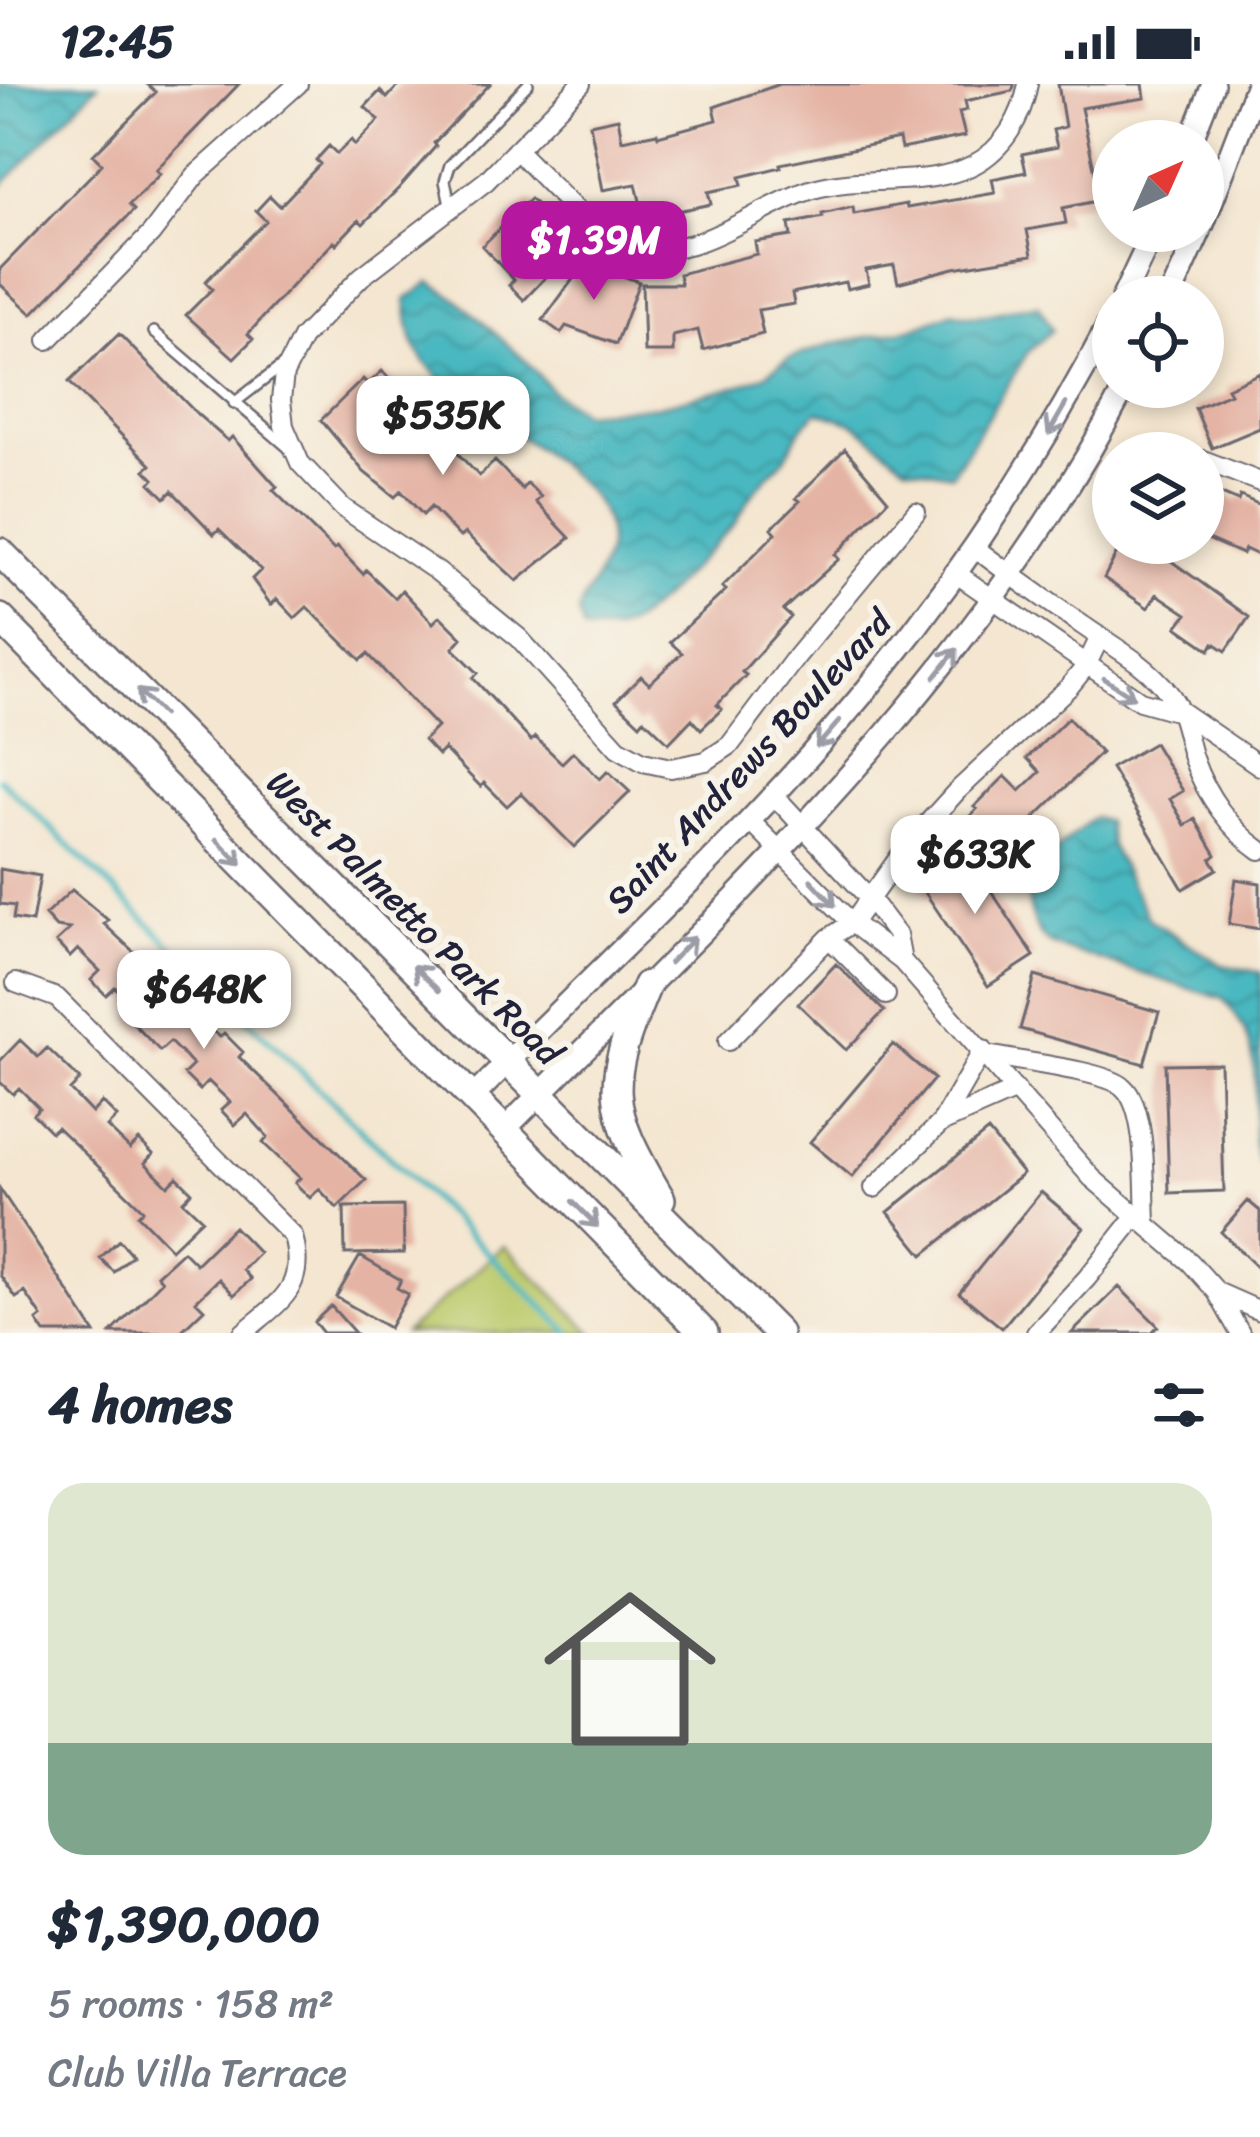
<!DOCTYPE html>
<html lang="en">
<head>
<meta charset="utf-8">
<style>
  :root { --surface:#fff; --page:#f6f6f7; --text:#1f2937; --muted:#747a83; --line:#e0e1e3; --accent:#b5179e }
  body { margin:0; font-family:Sriracha,sans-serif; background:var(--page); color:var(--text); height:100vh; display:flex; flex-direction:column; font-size:45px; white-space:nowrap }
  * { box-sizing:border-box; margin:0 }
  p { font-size:39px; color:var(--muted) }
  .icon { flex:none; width:66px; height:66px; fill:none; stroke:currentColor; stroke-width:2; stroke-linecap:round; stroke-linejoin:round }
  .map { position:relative; height:1249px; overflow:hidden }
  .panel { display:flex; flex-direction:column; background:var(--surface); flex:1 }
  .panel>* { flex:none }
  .needle { width:78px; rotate:45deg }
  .tools { position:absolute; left:1092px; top:36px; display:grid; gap:24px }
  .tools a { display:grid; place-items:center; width:132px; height:132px; border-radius:50%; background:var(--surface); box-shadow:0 6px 18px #0003; font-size:60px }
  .price { position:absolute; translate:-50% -102px; padding:0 27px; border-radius:24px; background:#fff; color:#222; font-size:39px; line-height:78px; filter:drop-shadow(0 3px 6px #0008) }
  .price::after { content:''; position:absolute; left:50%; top:72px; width:36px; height:27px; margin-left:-18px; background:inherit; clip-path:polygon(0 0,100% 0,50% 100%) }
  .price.on { background:var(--accent); color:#fff }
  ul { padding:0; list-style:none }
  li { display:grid; align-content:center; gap:24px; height:636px; padding:0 48px }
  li+li { border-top:3px solid var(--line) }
  li span { display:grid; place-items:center; height:372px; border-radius:36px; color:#555 }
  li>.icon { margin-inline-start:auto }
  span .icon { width:216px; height:216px; fill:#fffc; stroke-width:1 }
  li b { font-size:51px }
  h2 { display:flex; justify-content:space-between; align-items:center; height:144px; padding:0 48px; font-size:51px }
  .status { display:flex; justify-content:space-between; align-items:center; height:84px; padding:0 60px; background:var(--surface); direction:ltr }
  .status svg { height:33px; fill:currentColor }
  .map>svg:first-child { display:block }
  .green { fill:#bcca6c; stroke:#6f7654; stroke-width:3 }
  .water { fill:url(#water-waves); stroke:#366d7e; stroke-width:3 }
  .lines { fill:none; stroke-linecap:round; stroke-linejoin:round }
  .stream { stroke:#49b8c0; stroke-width:6 }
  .building { fill:#e4b3a4 }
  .service-casing { stroke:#6c676f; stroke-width:14 }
  .minor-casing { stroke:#6c676f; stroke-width:22 }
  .tertiary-casing { stroke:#6c676f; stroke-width:26 }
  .primary-casing { stroke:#6c676f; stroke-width:32 }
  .service { stroke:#fff; stroke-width:9 }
  .minor { stroke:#fff; stroke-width:18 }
  .tertiary { stroke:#fff; stroke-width:21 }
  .primary { stroke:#fff; stroke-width:27 }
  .oneway { stroke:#9c9ca7 }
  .labels { text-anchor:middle; stroke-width:12; stroke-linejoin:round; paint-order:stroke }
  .street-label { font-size:36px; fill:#22223b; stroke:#f7f3e8 }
</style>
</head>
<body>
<div class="status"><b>12:45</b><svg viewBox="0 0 49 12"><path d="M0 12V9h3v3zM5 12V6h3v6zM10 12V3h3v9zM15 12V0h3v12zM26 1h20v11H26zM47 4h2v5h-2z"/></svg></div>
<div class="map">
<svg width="1260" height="1249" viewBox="0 0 1260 1249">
  <defs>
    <pattern id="water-waves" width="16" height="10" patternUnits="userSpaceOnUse" patternTransform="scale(3)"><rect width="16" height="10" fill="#49b8c0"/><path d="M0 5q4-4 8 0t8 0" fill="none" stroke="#3c959d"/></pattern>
  </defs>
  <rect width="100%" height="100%" fill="#f7f3e8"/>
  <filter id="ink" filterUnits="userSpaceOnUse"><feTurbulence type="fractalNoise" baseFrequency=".00833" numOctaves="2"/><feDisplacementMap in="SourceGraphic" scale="24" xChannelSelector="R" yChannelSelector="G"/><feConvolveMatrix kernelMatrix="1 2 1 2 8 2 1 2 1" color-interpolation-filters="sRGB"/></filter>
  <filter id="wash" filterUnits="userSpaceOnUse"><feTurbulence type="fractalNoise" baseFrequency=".004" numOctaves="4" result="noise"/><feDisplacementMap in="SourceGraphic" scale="48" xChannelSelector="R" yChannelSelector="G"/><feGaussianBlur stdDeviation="2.7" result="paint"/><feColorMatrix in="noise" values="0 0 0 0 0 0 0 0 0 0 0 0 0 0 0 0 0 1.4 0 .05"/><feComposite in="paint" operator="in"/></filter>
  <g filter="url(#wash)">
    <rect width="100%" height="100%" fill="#f4e6d0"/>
    <path class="green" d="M504,1162L593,1249H405Z"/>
    <path class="water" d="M0,0H98L0,104Z
      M430,198L457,215L527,278L554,309L582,328L656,322L738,302L765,291L787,275L835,259L914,244L953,228C980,239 1010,222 1039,221L1052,246L1028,268L952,390L905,381L855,340L818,327L802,343L785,374L754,407L735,439L665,512L636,537L614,547H584L578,528C586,508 606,482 608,461C617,381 446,330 415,262C409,249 408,230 406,216Z
      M1095,733L1106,737L1110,760L1149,835L1222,881L1260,888V1080C1253,1068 1253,1056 1254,1042C1255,987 1260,957 1223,915L1052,861C1033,850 1023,813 1032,792C1034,785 1087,737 1095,733Z"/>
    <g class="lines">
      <path class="stream" d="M0,695L570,1249"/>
    </g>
    <g id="blocks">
      <path class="building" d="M147,0H239L156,86L160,90L129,121L134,126L32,230L0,200V185L102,80L93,71L156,8Z
        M400,0H490L434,59L436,62L399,104L363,140L359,136L336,160L334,158L299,194L248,250L253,255L234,274L186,231L212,205L205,198L266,137L256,127L270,112L280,122L320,80L316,76L329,62L337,70L351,56L355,61L379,36L365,23L380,7L387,14Z
        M780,0H1014V2L1012,7L965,17L967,26L959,28L965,52L901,65L899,55L780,80L781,83L740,93L742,101L708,108L711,120L644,134L636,100L603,106L590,40L618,34L622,56L657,49L658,52L717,36L714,23Z
        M1058,0H1143L1145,14L1081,24L1101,116L1063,124L1066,139L1027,146L1032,171L954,184L898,199L894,181L866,186L869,200L847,205L845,198L792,209L794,220L758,226L763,250L703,266L698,246L673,252V268H644L642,200H681L679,190L757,170L755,158L791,152L789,140L823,133L822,130L853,123L854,130L906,120L907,124L995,109L992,95L1026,88L1022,70L1057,63L1053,46L1065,43Z
        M530,115L578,159L524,216L509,201L514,196L482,162Z
        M589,173L609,187L639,198L616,260L566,242L561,249L543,236Z
        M119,250L198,331L228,357L232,353L277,403L273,406L334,466L337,463L363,490L366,486L395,514L402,506L433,539L440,532L462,554L453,564L478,589L473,594L531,657L535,653L562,679L573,668L600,695L608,687L630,708L574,763L521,709L507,722L484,699L481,703L444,665L438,671L424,656L437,643L368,570L361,576L307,523L295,534L277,515L271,521L252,495L261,486L219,445L214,450L172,407L165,414L150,399L154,395L145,386L151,381L69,298Z
        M382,287L398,303L394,308L425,341L428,338L479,392L495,377L522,405L527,399L541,413L536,418L570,454L517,497L465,449L460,453L431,423L423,431L401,407L395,413L364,388L321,336L363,295L368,300Z
        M1260,289V344L1212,364L1195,324L1230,309L1227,304Z
        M845,365L888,416L835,471L839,475L783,526L791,533L742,588L746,591L717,621L722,625L701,645L692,635L669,659L644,635L640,640L616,617L641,592L649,600L682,569L670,558L726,506L722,503L776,449L772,444L800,417L796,414Z
        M1203,402L1238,417L1240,412L1260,421V472L1245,465L1242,470L1203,453Z
        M1122,459H1136L1160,475L1163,471L1249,533L1226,567L1214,559L1210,566L1177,543L1187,530L1157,510L1148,524L1104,494Z
        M1068,634L1101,669L1026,742L1023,739L995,765L966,736L977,725L974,723L1005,692L1020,707L1040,688L1027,674Z
        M1154,659L1183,707L1170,715L1185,741L1195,735L1216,771L1211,775L1217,785L1183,805L1111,684Z
        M963,764L1034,872L988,902L916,795Z
        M0,785L40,792L32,838L13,835L15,822L0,820Z
        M1236,795L1260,799V845L1229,840Z
        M72,806L108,836L104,840L165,897L162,900L196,933L220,953L224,949L243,968L239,973L366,1096L337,1124L319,1105L310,1114L295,1099L300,1094L263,1059L268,1053L247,1030L235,1041L221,1026L230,1018L208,997L200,1006L184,990L193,981L170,958L160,967L129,935L138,925L115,903L106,911L91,896L100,887L78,865L70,873L56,858L70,845L56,843L45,831Z
        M836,880L884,927L846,966L798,920Z
        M1035,892L1159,928L1144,980L1020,945Z
        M20,956L38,973L47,964L66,982L80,996L70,1006L92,1029L102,1018L117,1033L107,1043L130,1065L139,1056L153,1070L145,1079L168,1102L177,1093L192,1108L183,1117L202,1135L171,1165L138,1131L143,1126L101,1085L57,1043L51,1048L33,1030L39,1024L19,1004L13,1010L0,998V977Z
        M893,960L934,995L852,1093L810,1058Z
        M1220,979L1224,1107L1169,1109L1165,980Z
        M988,1047L1023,1090L923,1171L888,1128Z
        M0,1105L69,1209L95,1249H45L37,1237L42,1233L25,1208L16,1214L0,1191Z
        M1041,1108L1084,1144L1002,1244L959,1209Z
        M1248,1117L1260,1127V1186L1221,1148Z
        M403,1122L404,1169L345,1170L344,1123Z
        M234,1143L259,1169L243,1186L251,1195L234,1211L219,1195L196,1217L204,1225L179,1249H111L162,1197L157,1191L183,1167L196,1180Z
        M119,1156L132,1171L114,1188L100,1174Z
        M360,1172L401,1196L397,1204L408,1210L389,1244L336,1213Z
        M1119,1203L1158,1242L1151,1249H1072Z
        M331,1222L355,1249H323L314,1238Z"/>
    </g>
  </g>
  <g filter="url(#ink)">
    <use href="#blocks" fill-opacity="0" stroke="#6c676f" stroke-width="3"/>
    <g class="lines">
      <g class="service-casing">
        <path id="service" d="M451,124L445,97L450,81L528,0
          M154,248L290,365
          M234,319L282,282"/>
      </g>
      <g class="minor-casing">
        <path id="minor" d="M581,0L486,97L361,193L302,254L284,290L281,316L284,342L300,379L343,424L438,488L519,554L618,664L643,678L671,684L706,677L730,661L796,573L916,428
          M516,66C554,102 592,155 647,164C705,172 757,123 810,106C863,89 924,106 973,81C1004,65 1022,33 1028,0
          M48,256L151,150L196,91L298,0
          M1203,376L1260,398
          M974,463C1011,492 1049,518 1088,545C1116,564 1147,581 1168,608C1186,630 1185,652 1194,677C1206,711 1230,745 1260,766
          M954,488L1140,617L1183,629L1260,682
          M773,710L869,814L897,851L902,877
          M749,736L852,839L902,877L1092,1094L1190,1178L1217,1208L1240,1249
          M829,854L886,911
          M16,899L57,914L293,1152C307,1205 280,1217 243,1249
          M728,957L829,854L852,839L908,761L956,708L1069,603L1086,582L1100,553
          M988,971C1015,977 1106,987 1123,1003C1148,1025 1144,1105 1146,1138
          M941,1039L1016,1006
          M874,1104L941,1039L983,966
          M1217,1208L1260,1227
          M1036,1249L1087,1194L1137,1131"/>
      </g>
      <g class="tertiary-casing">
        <path id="tertiary" d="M1191,57L1213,0
          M1203,140L1257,0
          M1123,213L1154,147
          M1170,213L1200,147
          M471,1015C608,875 757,742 880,589C970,478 1047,359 1113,232
          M503,1047C731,817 974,595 1125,303"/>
      </g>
      <g class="primary-casing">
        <path id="primary" d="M0,468L778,1249
          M0,534L704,1249
          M647,901C605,1001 605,1021 661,1115"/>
      </g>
      <use href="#service" class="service"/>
      <use href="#minor" class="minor"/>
      <use href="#tertiary" class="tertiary"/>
      <use href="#primary" class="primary"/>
    </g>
    <defs><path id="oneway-shaft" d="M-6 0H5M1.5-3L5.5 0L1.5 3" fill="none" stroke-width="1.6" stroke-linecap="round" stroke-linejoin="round" transform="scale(3)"/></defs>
    <g class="oneway">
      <use href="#oneway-shaft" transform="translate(1057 335) rotate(120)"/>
      <use href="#oneway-shaft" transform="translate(946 579) rotate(-52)"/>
      <use href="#oneway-shaft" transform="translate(1119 604) rotate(33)"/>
      <use href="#oneway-shaft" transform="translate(150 618) rotate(-135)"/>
      <use href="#oneway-shaft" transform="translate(828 650) rotate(131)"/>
      <use href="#oneway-shaft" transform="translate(229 768) rotate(46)"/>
      <use href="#oneway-shaft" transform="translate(823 809) rotate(47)"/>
      <use href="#oneway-shaft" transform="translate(682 866) rotate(-46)"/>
      <use href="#oneway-shaft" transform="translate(426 894) rotate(-135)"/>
      <use href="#oneway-shaft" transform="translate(585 1130) rotate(45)"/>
    </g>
  </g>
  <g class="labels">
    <g class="street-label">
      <text transform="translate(748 677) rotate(-47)" y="13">Saint Andrews Boulevard</text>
      <text transform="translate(415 833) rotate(45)" y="13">West Palmetto Park Road</text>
    </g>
  </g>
</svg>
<div class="tools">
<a><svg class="needle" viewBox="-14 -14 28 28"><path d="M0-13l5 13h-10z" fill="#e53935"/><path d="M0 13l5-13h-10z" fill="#747a83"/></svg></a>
<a><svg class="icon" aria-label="locate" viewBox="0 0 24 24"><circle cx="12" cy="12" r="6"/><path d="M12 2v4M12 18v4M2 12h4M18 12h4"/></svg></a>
<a><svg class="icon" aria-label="layers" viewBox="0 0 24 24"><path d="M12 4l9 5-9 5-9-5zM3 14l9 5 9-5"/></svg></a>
</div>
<b class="price on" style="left:594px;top:219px">$1.39M</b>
<b class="price" style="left:443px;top:394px">$535K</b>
<b class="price" style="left:975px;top:833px">$633K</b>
<b class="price" style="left:204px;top:968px">$648K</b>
</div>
<section class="panel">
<h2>4 homes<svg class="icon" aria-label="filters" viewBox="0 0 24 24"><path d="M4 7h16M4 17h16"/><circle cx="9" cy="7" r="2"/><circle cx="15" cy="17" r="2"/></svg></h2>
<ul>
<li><span style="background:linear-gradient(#dfe7d0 70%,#7fa58c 0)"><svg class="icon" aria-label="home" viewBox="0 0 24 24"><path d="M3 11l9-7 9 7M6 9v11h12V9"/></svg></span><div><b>$1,390,000</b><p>5 rooms · 158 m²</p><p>Club Villa Terrace</p></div></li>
</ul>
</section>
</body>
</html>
